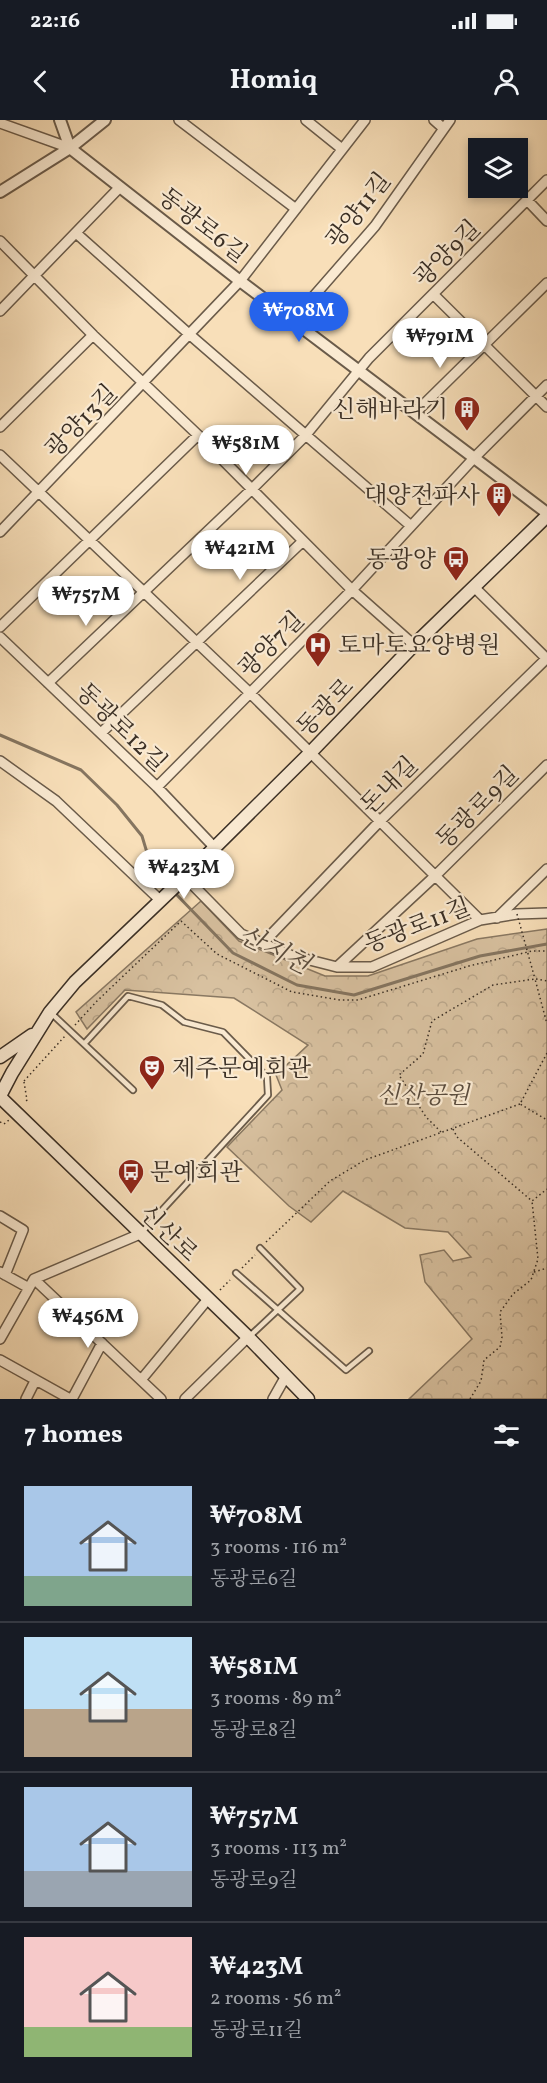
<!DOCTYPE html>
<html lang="en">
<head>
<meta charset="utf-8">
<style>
  :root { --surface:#171b24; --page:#242831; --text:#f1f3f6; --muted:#9ea1a6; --line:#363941; --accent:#2563eb }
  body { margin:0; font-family:Vollkorn,"Noto Serif KR",serif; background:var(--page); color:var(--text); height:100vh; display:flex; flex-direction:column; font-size:22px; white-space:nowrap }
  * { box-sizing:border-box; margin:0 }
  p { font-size:20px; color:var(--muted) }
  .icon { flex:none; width:33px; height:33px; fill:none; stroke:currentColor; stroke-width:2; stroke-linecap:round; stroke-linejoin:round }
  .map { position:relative; height:1279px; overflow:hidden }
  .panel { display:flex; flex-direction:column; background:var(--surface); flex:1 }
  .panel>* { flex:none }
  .controls { position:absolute; left:468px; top:18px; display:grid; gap:12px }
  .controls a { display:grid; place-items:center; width:60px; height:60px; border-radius:0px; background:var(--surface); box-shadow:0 3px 9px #0003; font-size:30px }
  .price { position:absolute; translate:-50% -51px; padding:0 14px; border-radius:21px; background:#fff; color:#222; font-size:20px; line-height:39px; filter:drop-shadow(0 2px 3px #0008) }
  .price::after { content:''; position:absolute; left:50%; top:36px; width:18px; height:14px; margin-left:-9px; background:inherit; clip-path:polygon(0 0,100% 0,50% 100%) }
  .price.active { background:var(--accent); color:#fff }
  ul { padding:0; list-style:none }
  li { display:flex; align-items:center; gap:18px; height:150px; padding:0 24px }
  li+li { border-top:2px solid var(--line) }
  li span { display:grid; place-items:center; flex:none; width:168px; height:120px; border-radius:0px; color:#555 }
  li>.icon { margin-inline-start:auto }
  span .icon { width:72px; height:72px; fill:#fffc; stroke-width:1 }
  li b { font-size:26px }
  h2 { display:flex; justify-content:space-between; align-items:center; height:72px; padding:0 24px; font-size:26px }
  .status { display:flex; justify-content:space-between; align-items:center; height:42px; padding:0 30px; background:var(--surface); direction:ltr }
  .status svg { height:16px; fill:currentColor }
  header { display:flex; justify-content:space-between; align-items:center; height:78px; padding:0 24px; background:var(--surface); font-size:27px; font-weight:700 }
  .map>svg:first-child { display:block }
  .forest { fill:url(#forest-crowns); stroke:#897862; stroke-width:1.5 }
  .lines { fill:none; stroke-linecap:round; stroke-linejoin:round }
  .stream { stroke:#857560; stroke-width:3 }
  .service-casing { stroke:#6a5b4a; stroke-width:8 }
  .minor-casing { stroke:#6a5b4a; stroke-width:12 }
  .tertiary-casing { stroke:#6a5b4a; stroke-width:14 }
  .secondary-casing { stroke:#3a2f25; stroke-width:15 }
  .path { stroke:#3a2f25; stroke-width:1.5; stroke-dasharray:1.5 3; stroke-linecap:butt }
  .service { stroke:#faead2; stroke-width:4.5 }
  .minor { stroke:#faead2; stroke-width:9 }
  .tertiary { stroke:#faead2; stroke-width:10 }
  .secondary { stroke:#faead2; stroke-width:12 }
  .path-bridge { stroke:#3a2f25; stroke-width:1.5; stroke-dasharray:1.5 3; stroke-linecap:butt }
  .labels { text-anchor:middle; stroke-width:4.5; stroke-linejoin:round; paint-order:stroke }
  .street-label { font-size:24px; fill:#3a2f25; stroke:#faead2 }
  .poi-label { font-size:24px; fill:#3a2f25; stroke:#faead2; text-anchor:end }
  .park-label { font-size:24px; font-style:italic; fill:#5a4c3e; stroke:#faead2 }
  .water-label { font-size:26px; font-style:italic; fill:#594c3e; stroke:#faead2 }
</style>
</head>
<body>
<div class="status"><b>22:16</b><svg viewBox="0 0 49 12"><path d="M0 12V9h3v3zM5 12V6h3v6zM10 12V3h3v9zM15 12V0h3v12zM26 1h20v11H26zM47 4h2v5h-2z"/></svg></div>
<header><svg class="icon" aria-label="back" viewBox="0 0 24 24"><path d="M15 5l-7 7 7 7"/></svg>Homiq<svg class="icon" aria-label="person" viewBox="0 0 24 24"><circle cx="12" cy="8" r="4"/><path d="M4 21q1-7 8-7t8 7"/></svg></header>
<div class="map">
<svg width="547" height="1279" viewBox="0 0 547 1279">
  <defs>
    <pattern id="forest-crowns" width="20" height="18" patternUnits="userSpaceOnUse" patternTransform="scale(1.5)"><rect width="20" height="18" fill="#d8c1a0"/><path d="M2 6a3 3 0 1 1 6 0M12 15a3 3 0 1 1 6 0" fill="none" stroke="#baa68a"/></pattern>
  </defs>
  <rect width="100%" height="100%" fill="#f8dfb9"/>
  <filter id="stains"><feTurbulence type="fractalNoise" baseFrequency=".00333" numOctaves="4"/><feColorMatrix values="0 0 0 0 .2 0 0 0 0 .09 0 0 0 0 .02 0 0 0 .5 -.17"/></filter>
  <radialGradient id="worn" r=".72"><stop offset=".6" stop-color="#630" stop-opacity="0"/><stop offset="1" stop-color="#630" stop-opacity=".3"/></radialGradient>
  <path class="forest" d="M201,781L239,821L325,856H368L477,819L547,809V1279H409L472,1219L425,1162L420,1135L444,1130L453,1141L471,1137L448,1112L405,1108L343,1071L311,1102L289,1086L227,1027L282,970L276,955L308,925L234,878L125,870L87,909L76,892Z"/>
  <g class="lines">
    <path class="stream" d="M0,615L81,650L117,685L142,716L151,746L170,767
      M174,772L233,833L297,865L354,875L480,836L547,824"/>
    <g class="service-casing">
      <path id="service" d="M50,892L133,970
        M84,924L128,876L162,885L184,902L223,912L267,957L268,975L142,1112
        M236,1153L346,1250L369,1231
        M250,1216L300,1169L260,1128"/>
    </g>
    <g class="minor-casing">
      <path id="minor" d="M179,0L296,89
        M306,0L342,29
        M434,0L443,8
        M0,3L70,28
        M527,80L547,101
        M76,113L189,214L411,406
        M0,121L93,215L198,315L352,470L414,525
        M433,174L547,287
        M0,191L120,67
        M293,200L375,106L450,0
        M415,293L547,163
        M0,307L93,215
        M0,335L250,573L480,800
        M0,412L240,161L365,0
        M474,467L547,539
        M0,507L198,315
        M0,517L157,667L215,728
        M48,563L251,370L305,316L369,238L547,60
        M101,613L303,421
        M0,641L56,681L161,781
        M157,667L352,470L474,338L547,265
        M185,757L241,814L290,835L337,847H372L480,800L517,794L547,793
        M497,798L547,749
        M263,823L380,701L547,538
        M337,847L435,756L547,645
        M0,1096L23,1110L5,1155
        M0,1152L29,1168
        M34,1159L161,1279
        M0,1219L34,1159L140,1114
        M0,1240L70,1279
        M141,1260L208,1179
        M26,1279L35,1261
        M72,1279L102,1223
        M185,1279L248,1217
        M273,1279L286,1256"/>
    </g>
    <g class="tertiary-casing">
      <path id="tertiary" d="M60,0L70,28L240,161L547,393
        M0,72L70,28L105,0"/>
    </g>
    <g class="secondary-casing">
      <path id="secondary" d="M0,937L32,915
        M0,976L12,953L50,892L75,862L185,757L310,633L414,525L547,396
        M0,977L248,1217L308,1279"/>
    </g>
    <path class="path" d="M536,859L547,861
      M75,905L97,881L181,801L217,834L292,872L340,880H358L469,846L532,831H547
      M547,933L520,984L547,1000
      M24,961L65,916
      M24,962L27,980L24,983
      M0,1002L4,1004L9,1000
      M453,1009L457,1017L532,1081L547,1069
      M441,1012L426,997L399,955L423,934L432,901L493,865L535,859L547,904
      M266,1122L330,1061L365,1040L520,984
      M242,1148L255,1135
      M534,1152L547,1148
      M220,1170L230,1160
      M470,1279L481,1261L484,1240L500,1227L502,1217L500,1192L513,1174L531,1160L538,1139L532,1081"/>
    <use href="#service" class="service"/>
    <use href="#minor" class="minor"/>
    <use href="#tertiary" class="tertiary"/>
    <use href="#secondary" class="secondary"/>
    <path class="path-bridge" d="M517,794L535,859"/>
  </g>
  <defs>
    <g id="building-pin" transform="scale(1.35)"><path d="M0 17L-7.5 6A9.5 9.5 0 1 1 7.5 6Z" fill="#8f2418" stroke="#faead2"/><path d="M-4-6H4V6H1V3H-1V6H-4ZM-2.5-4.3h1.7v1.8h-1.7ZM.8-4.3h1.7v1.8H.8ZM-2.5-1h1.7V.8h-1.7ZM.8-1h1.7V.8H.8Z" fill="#fff"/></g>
    <g id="bus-pin" transform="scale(1.35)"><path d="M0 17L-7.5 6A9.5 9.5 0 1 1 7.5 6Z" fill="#8f2418" stroke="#faead2"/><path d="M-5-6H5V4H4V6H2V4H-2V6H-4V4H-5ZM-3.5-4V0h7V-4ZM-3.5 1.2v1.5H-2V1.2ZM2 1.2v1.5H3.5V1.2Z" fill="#fff"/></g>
    <g id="hospital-pin" transform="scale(1.35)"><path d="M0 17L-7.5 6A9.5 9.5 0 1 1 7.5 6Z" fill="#8f2418" stroke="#faead2"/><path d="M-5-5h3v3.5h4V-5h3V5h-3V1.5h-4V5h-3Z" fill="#fff"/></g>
    <g id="theatre-pin" transform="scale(1.35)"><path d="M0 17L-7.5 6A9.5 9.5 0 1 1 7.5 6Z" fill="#8f2418" stroke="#faead2"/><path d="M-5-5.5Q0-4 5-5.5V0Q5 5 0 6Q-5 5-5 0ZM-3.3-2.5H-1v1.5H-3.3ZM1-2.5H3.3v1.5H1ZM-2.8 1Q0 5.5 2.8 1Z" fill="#fff"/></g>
  </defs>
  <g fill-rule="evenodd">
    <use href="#building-pin" x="467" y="289"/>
    <use href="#building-pin" x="499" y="375"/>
    <use href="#bus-pin" x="456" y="439"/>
    <use href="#hospital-pin" x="318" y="525"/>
    <use href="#theatre-pin" x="152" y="948"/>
    <use href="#bus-pin" x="131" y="1052"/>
  </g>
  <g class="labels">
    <g class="street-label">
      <text transform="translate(358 90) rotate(-52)" y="8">광양11길</text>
      <text transform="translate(203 105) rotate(38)" y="8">동광로6길</text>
      <text transform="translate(447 133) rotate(-45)" y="8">광양9길</text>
      <text transform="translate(81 301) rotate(-46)" y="8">광양13길</text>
      <text transform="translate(271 524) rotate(-45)" y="8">광양7길</text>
      <text transform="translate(325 587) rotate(-46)" y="8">동광로</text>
      <text transform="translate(122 607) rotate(44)" y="8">동광로12길</text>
      <text transform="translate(389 665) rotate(-45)" y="8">돈내길</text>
      <text transform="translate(477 687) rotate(-45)" y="8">동광로9길</text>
      <text transform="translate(417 805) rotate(-21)" y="8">동광로11길</text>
      <text transform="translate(169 1113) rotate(44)" y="8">신산로</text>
    </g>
    <g class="poi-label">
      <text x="448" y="297">신해바라기</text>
      <text x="480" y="383">대양전파사</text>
      <text x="436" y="447">동광양</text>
      <text x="338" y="533" text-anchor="start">토마토요양병원</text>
      <text x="172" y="956" text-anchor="start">제주문예회관</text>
      <text x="150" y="1060" text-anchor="start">문예회관</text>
    </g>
    <g class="park-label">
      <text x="423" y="983">신산공원</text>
    </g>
    <g class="water-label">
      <text transform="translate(275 829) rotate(27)" y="9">산지천</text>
    </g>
  </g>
  <rect width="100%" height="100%" filter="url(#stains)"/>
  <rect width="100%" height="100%" fill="url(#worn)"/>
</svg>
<div class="controls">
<a><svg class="icon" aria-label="layers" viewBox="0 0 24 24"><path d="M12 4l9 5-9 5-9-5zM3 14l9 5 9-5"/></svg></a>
</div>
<b class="price active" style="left:299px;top:223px">₩708M</b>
<b class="price" style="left:440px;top:249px">₩791M</b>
<b class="price" style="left:246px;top:356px">₩581M</b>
<b class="price" style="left:240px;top:461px">₩421M</b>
<b class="price" style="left:86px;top:507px">₩757M</b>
<b class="price" style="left:184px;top:780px">₩423M</b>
<b class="price" style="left:88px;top:1229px">₩456M</b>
</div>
<section class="panel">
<h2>7 homes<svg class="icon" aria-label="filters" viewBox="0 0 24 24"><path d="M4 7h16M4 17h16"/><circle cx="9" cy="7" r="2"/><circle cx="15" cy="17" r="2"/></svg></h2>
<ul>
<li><span style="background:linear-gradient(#a9c7e8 75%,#7fa58c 0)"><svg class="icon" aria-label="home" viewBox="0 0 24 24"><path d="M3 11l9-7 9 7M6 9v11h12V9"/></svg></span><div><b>₩708M</b><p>3 rooms · 116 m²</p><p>동광로6길</p></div></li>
<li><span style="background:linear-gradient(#bfe0f5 60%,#b9a48a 0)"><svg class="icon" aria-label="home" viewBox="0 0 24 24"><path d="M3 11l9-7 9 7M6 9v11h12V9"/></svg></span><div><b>₩581M</b><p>3 rooms · 89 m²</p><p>동광로8길</p></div></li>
<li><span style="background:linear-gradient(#a9c7e8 70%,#9aa5b1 0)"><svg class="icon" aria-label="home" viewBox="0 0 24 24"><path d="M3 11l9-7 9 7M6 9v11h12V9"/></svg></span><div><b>₩757M</b><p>3 rooms · 113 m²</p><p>동광로9길</p></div></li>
<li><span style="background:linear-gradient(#f6c9c9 75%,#8fb573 0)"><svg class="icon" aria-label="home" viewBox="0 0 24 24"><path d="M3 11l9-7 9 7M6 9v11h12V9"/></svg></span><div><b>₩423M</b><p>2 rooms · 56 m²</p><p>동광로11길</p></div></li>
</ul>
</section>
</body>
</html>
